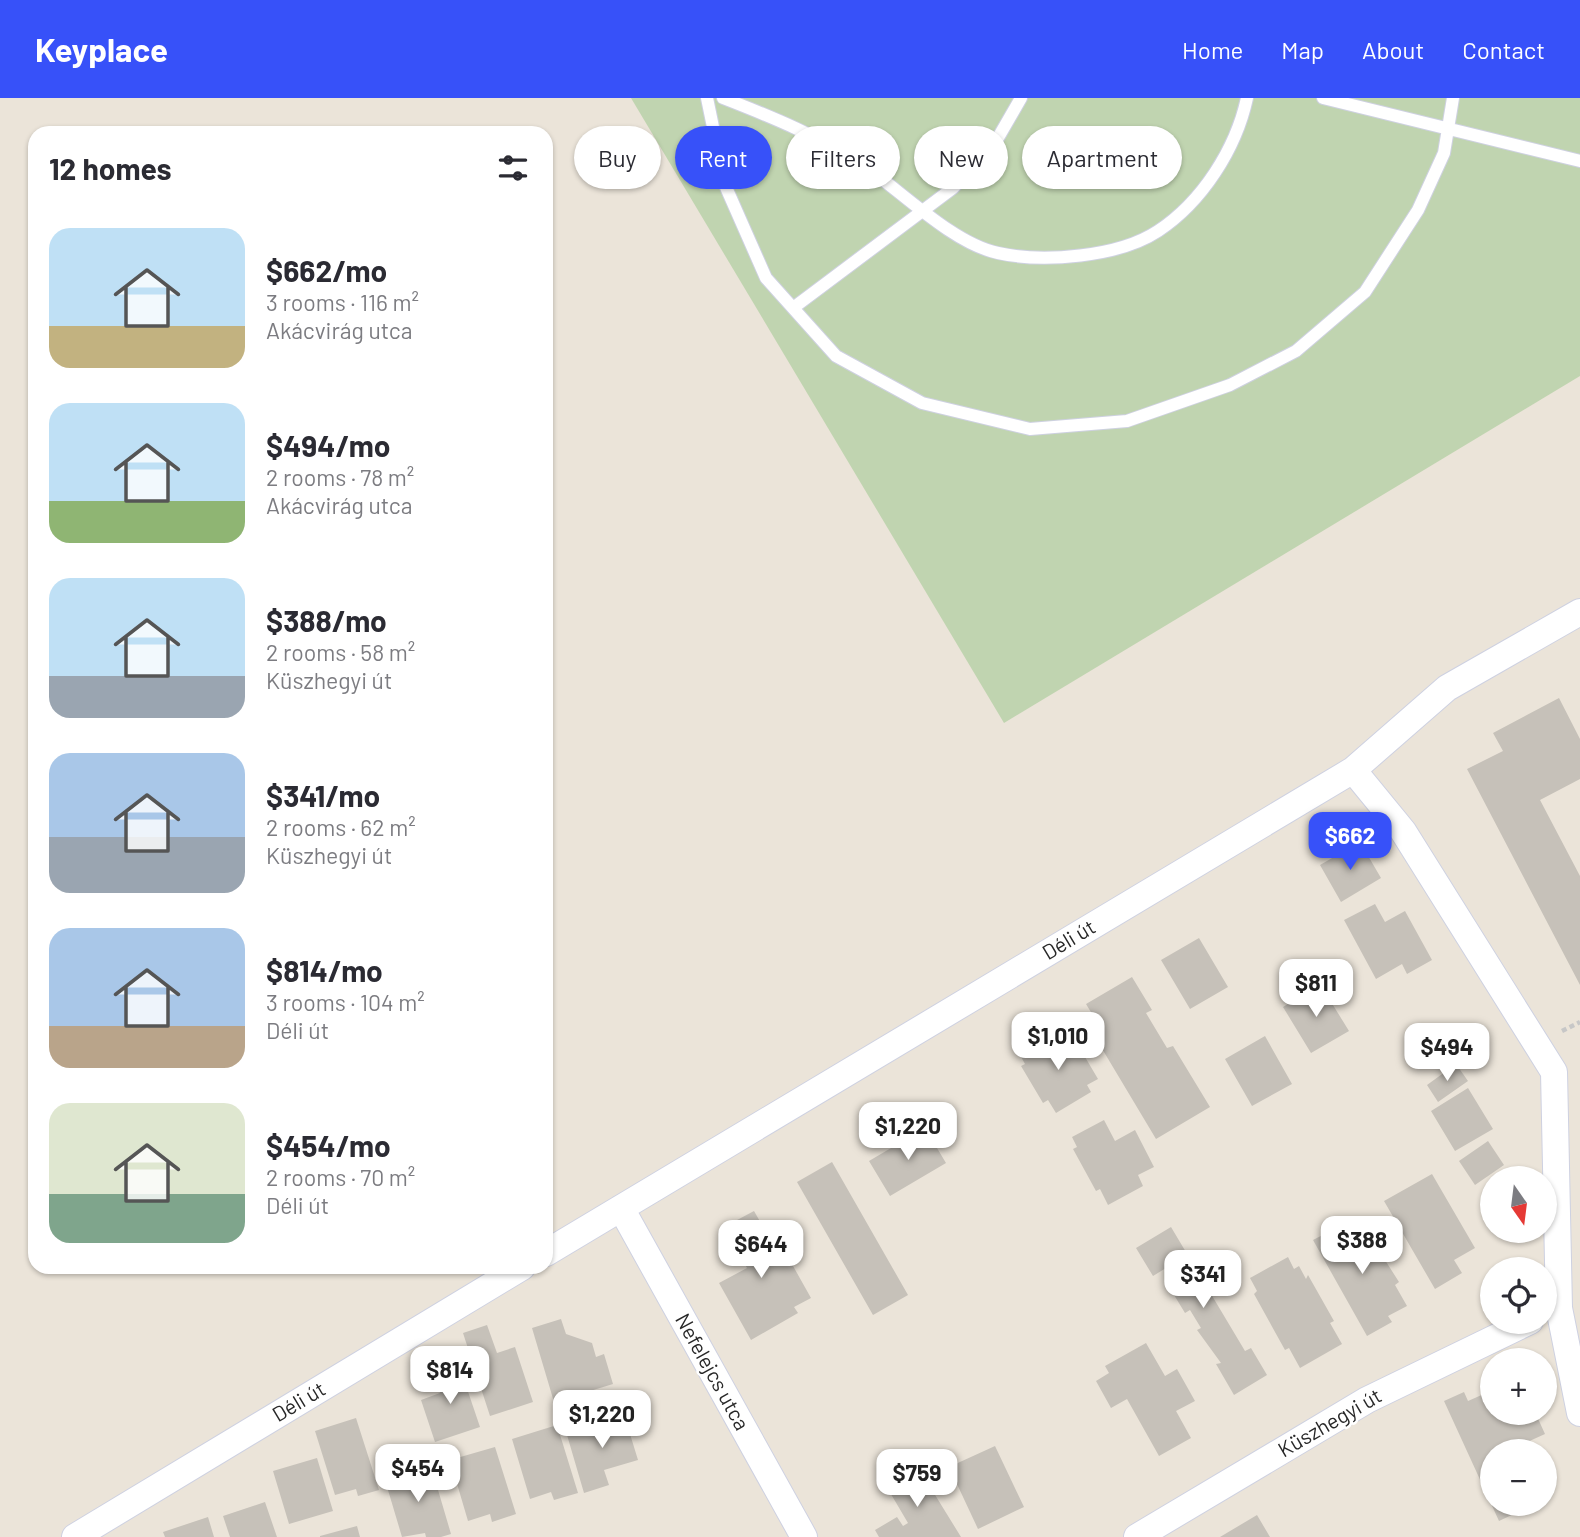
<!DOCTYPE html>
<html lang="en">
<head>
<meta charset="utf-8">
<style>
  :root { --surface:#fff; --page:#f2f2f3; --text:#2b2b33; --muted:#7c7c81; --accent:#3751f9 }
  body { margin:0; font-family:Barlow,sans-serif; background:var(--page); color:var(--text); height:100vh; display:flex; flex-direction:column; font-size:26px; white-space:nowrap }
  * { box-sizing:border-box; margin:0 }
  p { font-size:23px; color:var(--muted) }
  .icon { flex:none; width:38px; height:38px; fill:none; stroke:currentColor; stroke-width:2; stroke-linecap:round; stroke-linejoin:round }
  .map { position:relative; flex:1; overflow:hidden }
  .details { position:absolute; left:28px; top:28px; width:525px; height:1148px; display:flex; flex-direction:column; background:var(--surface); border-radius:21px; box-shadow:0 2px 5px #0004 }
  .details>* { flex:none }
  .banner { position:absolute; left:574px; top:28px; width:665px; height:63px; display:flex; gap:14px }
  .needle { width:46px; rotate:166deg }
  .controls { position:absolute; left:1480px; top:1068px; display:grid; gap:14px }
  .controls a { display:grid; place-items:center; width:77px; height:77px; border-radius:50%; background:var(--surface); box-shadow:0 2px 5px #0004; font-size:35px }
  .price { position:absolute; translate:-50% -60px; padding:0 16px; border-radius:14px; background:#fff; color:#222; font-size:23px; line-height:46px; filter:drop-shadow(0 2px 4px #0008) }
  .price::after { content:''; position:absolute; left:50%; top:42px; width:21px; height:16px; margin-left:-10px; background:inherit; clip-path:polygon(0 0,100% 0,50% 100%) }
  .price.selected { background:var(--accent); color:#fff }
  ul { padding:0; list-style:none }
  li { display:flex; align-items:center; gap:21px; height:175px; padding:0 21px }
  li span { display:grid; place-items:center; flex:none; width:196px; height:140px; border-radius:21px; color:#555 }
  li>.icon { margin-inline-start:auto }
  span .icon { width:84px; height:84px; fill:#fffc; stroke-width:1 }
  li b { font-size:30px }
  h2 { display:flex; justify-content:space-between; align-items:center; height:84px; padding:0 21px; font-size:30px }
  .pill { padding:0 24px; border-radius:32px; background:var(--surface); box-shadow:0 2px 5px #0004; font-size:24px; line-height:63px }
  .pill.selected { background:var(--accent); color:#fff }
  header { display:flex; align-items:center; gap:42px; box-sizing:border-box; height:98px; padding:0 35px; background:var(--accent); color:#fff }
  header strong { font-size:33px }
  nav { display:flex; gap:38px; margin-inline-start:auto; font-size:24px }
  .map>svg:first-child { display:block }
  .cemetery { fill:#c0d4b0 }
  .building { fill:#c6c1b9 }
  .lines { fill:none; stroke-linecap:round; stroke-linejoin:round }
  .lane-casing { stroke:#ced1e1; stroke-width:14 }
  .street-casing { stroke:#ced1e1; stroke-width:28 }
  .path { stroke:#c7c7c7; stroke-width:4.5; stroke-dasharray:5 3.5; stroke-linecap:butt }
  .lane { stroke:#fff; stroke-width:12 }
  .street { stroke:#fff; stroke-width:26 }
  .labels { text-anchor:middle; stroke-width:5; stroke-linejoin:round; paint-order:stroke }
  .street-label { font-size:21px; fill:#282828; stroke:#fff }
</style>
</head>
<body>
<header>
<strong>Keyplace</strong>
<nav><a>Home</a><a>Map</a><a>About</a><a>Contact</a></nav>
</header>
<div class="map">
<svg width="1580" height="1439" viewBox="0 0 1580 1439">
  <rect width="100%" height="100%" fill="#ebe4d9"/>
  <path class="cemetery" d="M631,0H1580V278L1004,625Z"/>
  <path class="building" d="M1559,600L1580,641V681L1540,702L1580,778V887L1467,671L1503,653L1493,635Z
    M1360,744L1381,780L1341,804L1320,767Z
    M1375,806L1385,824L1405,813L1432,862L1407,876L1402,866L1376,881L1344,822Z
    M1199,840L1228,889L1190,911L1161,862Z
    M1132,879L1152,912L1146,915L1167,950L1173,948L1210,1009L1156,1041L1095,939L1103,934L1086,906Z
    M1320,886L1349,933L1311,955L1283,909Z
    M1058,934L1066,947L1075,942L1098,981L1087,987L1091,994L1056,1015L1048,1002L1043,1005L1021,968L1025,966L1020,957Z
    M1265,938L1292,986L1252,1008L1225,961Z
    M1456,966L1468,983L1438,1004L1427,987Z
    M1468,990L1493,1031L1455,1053L1431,1013Z
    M1104,1022L1115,1043L1135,1032L1154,1069L1138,1077L1143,1088L1108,1107L1100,1091L1096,1093L1073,1051L1077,1049L1072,1039Z
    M925,1030L946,1065L890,1098L869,1063Z
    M1488,1043L1504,1067L1475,1087L1459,1063Z
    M832,1064L908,1197L873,1217L797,1084Z
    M1432,1076L1475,1150L1454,1162L1462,1175L1435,1191L1384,1103Z
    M754,1113L782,1162L788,1159L811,1200L794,1209L798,1215L751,1242L719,1185L747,1170L724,1129Z
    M1344,1126L1348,1133L1362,1126L1399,1184L1395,1187L1407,1208L1388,1218L1392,1224L1367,1238L1313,1142Z
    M1171,1129L1245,1253L1251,1250L1267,1277L1234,1297L1216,1266L1221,1265L1197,1232L1201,1230L1190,1212L1185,1215L1171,1192L1177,1188L1166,1170L1153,1178L1136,1150Z
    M1288,1159L1294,1171L1299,1168L1306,1181L1308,1177L1334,1223L1330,1225L1342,1246L1300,1270L1289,1250L1285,1252L1254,1196L1257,1193L1250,1180Z
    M561,1221L566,1236L592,1245L596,1259L604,1256L613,1286L554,1304L532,1230Z
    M487,1227L497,1255L515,1249L533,1304L490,1318L463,1235Z
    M1146,1245L1165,1278L1177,1271L1195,1303L1176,1313L1191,1340L1159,1358L1127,1301L1111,1310L1096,1283L1109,1275L1105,1268Z
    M459,1267L480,1329L435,1344L421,1302L440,1295L433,1276Z
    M1493,1292V1314H1535L1545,1336L1514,1350L1515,1353H1493V1405H1537L1499,1423L1444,1303L1464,1294L1468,1303Z
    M622,1310L638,1362L604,1372L609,1387L584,1395L567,1337L602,1327L599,1318Z
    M356,1320L379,1392L358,1398L356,1391L335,1397L315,1333Z
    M557,1327L578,1395L554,1402L551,1394L530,1401L512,1341Z
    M995,1348L1024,1409L978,1431L949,1369Z
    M495,1349L516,1416L492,1424L490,1416L468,1423L450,1362Z
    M317,1360L333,1413L289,1426L273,1373Z
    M916,1366L961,1439H879L875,1432L897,1419L903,1428L908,1425L885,1386Z
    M431,1368L451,1436L441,1439H426L425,1435L402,1439L385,1382Z
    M265,1404L277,1439H230L223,1418Z
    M1257,1417L1270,1439H1220Z
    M208,1419L214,1439H165L163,1434Z
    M357,1428L360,1439H320V1438Z"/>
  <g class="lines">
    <g class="lane-casing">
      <path id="lane" d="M707,0L725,87L766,180L836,258L922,305L1030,331L1127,323L1230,287L1296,253L1365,194L1418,112L1444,55L1453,0
        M723,0C772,19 823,40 866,69C903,95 954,146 998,155C1043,165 1119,159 1158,133C1202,104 1236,51 1247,0
        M1323,0L1580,63
        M793,210L953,90L995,45L1021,0"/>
    </g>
    <g class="street-casing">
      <path id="street" d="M1353,672L1403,733L1554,974L1559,1210L1580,1315
        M621,1110L804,1439
        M546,1155L1353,672L1447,590L1580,514
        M75,1439L522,1169
        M1137,1439L1367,1302L1530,1223"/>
    </g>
    <path class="path" d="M1562,933L1580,924"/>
    <use href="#lane" class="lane"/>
    <use href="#street" class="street"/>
  </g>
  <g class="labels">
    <g class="street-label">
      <text transform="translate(1069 842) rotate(-31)" y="7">Déli út</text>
      <text transform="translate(712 1274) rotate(61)" y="7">Nefelejcs utca</text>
      <text transform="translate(299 1304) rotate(-31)" y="7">Déli út</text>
      <text transform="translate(1330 1325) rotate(-30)" y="7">Küszhegyi út</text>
    </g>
  </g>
</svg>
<div class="controls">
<a><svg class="needle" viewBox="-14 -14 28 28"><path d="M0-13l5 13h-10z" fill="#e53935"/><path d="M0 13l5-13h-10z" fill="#7c7c81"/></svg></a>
<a><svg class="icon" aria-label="locate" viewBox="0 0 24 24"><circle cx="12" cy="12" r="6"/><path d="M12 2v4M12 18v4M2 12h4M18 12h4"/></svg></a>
<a>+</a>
<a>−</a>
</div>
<b class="price selected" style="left:1350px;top:774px">$662</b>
<b class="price" style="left:1316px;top:921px">$811</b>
<b class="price" style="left:1058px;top:974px">$1,010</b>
<b class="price" style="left:1447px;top:985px">$494</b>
<b class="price" style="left:908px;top:1064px">$1,220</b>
<b class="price" style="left:1362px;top:1178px">$388</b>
<b class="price" style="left:761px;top:1182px">$644</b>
<b class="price" style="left:1203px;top:1212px">$341</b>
<b class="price" style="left:450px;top:1308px">$814</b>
<b class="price" style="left:602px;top:1352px">$1,220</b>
<b class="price" style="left:418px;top:1406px">$454</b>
<b class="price" style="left:917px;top:1411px">$759</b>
<div class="banner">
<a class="pill">Buy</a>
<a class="pill selected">Rent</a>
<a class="pill">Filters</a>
<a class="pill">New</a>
<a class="pill">Apartment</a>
</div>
<section class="details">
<h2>12 homes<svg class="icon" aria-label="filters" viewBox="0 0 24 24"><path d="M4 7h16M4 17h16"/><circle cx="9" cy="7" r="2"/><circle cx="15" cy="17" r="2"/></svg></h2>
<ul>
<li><span style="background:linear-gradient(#bfe0f5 70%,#c2b280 0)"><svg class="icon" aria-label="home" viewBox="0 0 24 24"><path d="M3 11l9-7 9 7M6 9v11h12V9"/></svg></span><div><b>$662/mo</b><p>3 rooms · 116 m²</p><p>Akácvirág utca</p></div></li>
<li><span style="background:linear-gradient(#bfe0f5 70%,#8fb573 0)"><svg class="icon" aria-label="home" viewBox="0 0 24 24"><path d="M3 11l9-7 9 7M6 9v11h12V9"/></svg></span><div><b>$494/mo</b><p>2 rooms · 78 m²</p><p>Akácvirág utca</p></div></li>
<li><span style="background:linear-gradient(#bfe0f5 70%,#9aa5b1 0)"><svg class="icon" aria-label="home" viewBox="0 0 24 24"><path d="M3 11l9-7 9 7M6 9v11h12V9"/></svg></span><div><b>$388/mo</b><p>2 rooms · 58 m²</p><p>Küszhegyi út</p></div></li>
<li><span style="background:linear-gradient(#a9c7e8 60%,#9aa5b1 0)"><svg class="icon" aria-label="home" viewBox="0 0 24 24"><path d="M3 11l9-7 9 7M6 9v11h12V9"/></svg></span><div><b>$341/mo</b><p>2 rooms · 62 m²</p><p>Küszhegyi út</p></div></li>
<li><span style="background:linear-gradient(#a9c7e8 70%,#b9a48a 0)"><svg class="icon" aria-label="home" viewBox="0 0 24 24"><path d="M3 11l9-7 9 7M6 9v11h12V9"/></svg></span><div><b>$814/mo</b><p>3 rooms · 104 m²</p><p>Déli út</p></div></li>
<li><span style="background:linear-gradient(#dfe7d0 65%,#7fa58c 0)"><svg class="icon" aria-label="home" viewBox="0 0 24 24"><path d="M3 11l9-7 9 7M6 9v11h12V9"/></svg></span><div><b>$454/mo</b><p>2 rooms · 70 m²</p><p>Déli út</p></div></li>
</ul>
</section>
</div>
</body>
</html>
